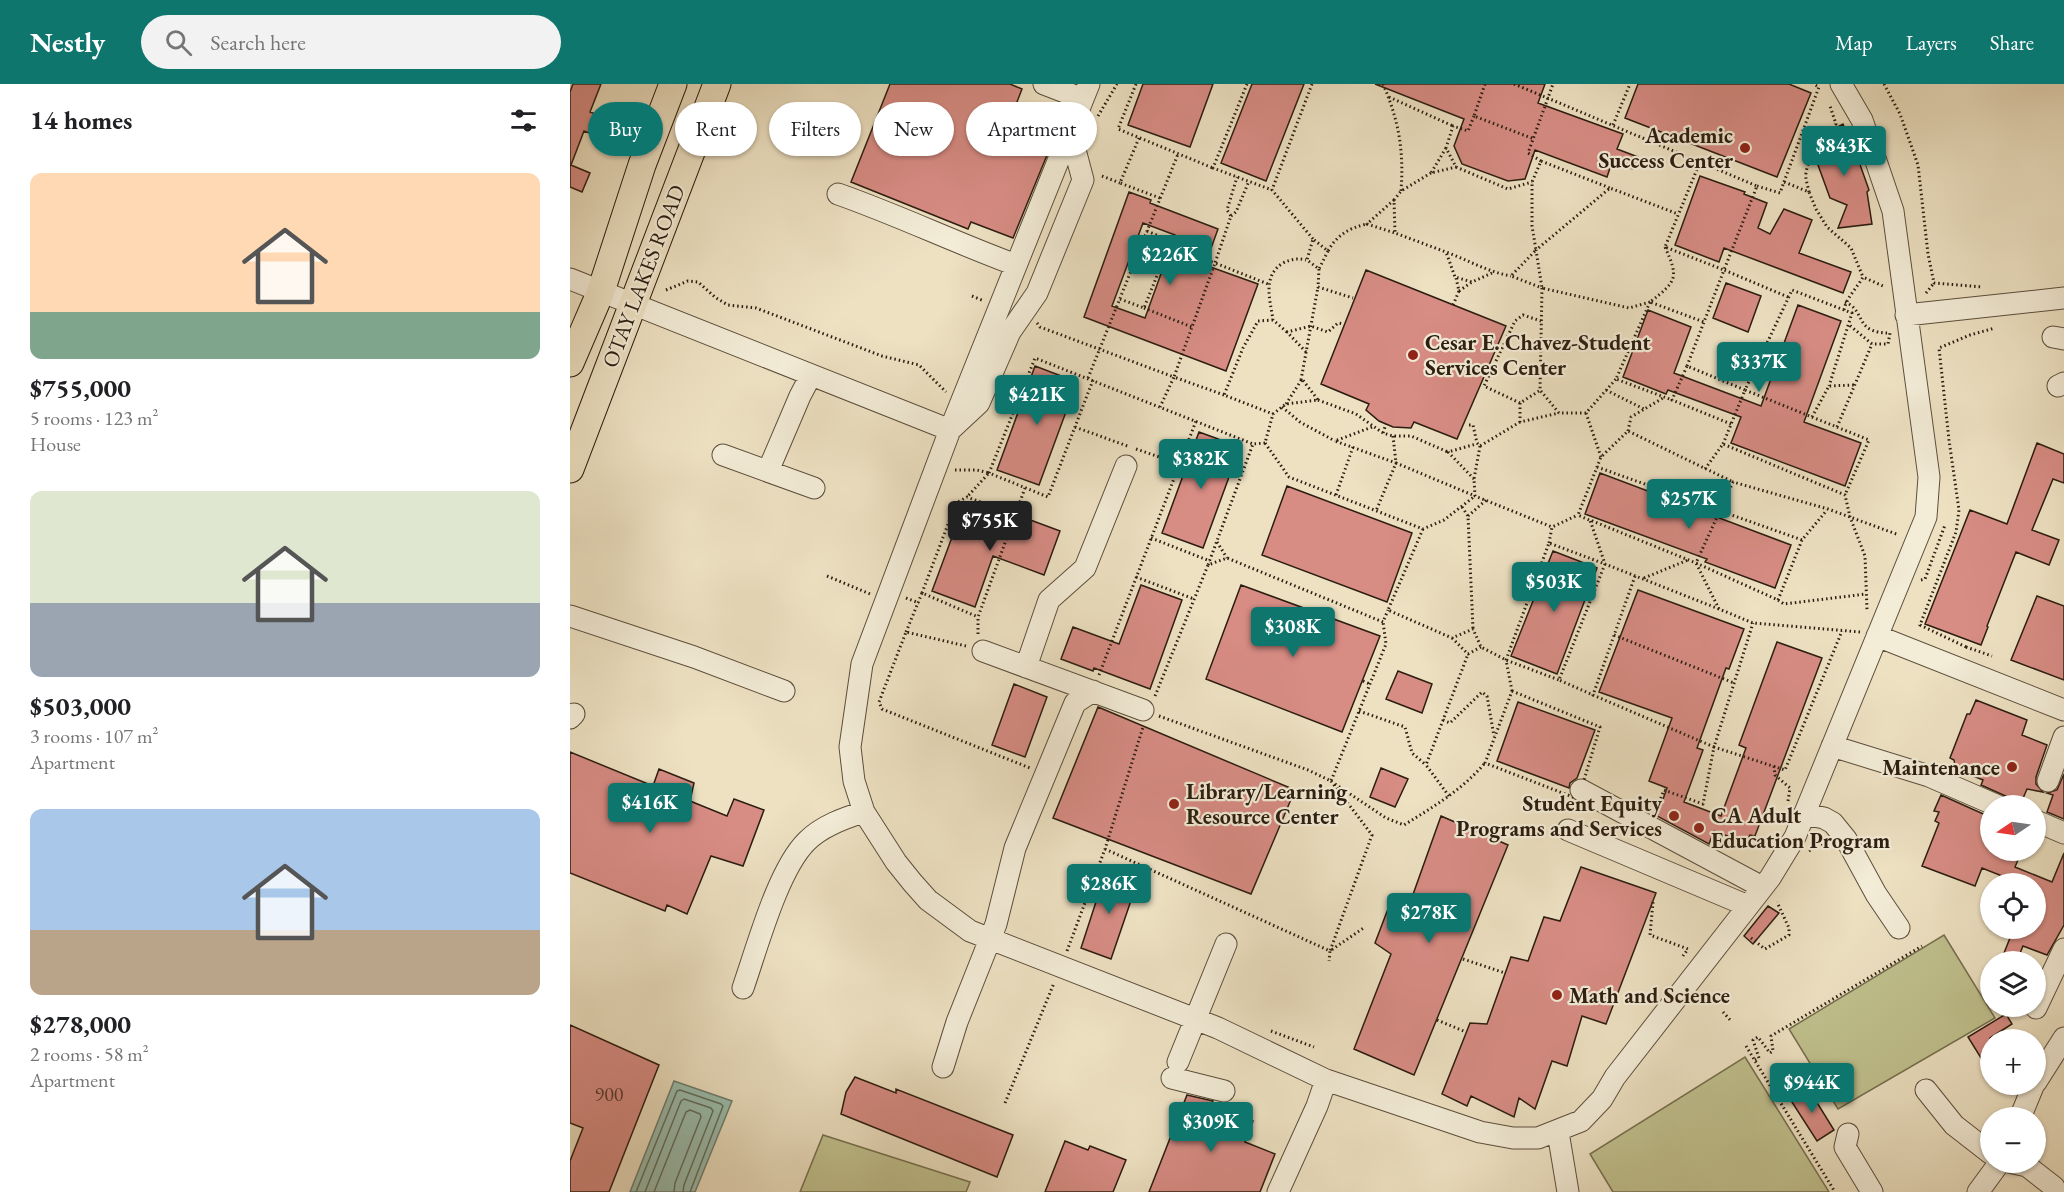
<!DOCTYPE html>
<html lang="en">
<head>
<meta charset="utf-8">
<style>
  :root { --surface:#fff; --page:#f2f2f2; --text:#202124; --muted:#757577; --accent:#0f766e }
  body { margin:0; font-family:"EB Garamond",serif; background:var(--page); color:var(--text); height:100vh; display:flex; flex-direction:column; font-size:22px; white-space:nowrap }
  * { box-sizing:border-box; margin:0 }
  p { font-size:20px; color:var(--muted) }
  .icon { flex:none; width:33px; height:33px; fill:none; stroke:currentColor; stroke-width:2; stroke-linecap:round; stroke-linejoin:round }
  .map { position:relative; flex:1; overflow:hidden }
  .panel { display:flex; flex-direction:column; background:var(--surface); width:570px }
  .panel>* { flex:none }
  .banner { position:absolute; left:18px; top:18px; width:570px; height:54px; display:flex; gap:12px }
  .needle { width:39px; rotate:257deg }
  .tools { position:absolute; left:1410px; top:711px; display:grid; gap:12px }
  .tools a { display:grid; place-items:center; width:66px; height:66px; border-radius:50%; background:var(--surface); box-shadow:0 2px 4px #0004; font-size:30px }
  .price { position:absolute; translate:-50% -51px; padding:0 14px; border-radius:6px; background:var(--accent); color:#fff; font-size:20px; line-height:39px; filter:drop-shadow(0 2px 3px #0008) }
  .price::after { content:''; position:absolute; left:50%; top:36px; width:18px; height:14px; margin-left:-9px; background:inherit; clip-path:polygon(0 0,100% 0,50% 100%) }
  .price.on { background:#222; color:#fff }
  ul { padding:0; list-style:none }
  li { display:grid; align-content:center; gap:12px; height:318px; padding:0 30px }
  li span { display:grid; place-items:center; height:186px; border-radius:12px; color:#555 }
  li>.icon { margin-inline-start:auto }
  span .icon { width:108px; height:108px; fill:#fffc; stroke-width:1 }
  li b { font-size:26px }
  h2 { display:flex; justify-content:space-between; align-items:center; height:72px; padding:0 30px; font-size:26px }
  .tag { padding:0 21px; border-radius:27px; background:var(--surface); box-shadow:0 2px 4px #0004; font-size:21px; line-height:54px }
  .tag.on { background:var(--accent); color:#fff }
  header { display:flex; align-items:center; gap:36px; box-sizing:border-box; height:84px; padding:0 30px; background:var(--accent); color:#fff }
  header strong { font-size:28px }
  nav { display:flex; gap:33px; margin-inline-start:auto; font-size:21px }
  .search { width:420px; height:54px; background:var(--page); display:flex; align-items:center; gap:15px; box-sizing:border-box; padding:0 21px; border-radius:33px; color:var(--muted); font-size:22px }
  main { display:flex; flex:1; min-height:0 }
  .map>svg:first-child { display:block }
  .green { fill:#c0c18e; stroke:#766f4f; stroke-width:1.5 }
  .water { fill:#9abeae; stroke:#6e7e6f; stroke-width:1.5 }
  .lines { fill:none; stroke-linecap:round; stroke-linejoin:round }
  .shore { stroke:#626e5f; stroke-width:1.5 }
  .building { fill:#d78c84; stroke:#2b1d10; stroke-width:1.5; fill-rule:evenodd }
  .minor-casing { stroke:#5c4e3c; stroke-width:23 }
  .major-casing { stroke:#2b1d10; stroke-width:29 }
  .path { stroke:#2b1d10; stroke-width:3; stroke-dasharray:1.5 3; stroke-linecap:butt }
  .minor { stroke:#f3ecd7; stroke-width:21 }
  .major { stroke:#ede1c2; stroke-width:27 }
  .poi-dot { fill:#8f2418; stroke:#f3ecd7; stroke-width:2 }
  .labels { text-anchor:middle; stroke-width:4.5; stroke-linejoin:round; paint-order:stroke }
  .number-label { font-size:20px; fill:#56392d }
  .poi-label { font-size:22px; font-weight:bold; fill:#2b1d10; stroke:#f3ecd7; text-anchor:start }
  .street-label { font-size:22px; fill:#2b1d10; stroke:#f3ecd7 }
</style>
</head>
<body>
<header>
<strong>Nestly</strong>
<div class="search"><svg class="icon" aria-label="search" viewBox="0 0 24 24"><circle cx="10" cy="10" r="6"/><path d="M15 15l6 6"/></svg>Search here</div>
<nav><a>Map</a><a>Layers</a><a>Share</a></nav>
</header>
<main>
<section class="panel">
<h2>14 homes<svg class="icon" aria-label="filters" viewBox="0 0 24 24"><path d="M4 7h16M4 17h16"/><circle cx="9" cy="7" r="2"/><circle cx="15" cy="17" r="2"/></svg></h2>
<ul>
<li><span style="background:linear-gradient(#ffd9b3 75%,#7fa58c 0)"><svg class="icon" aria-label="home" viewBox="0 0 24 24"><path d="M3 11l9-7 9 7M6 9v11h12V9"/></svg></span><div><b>$755,000</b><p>5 rooms · 123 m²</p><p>House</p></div></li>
<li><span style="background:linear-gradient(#dfe7d0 60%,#9aa5b1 0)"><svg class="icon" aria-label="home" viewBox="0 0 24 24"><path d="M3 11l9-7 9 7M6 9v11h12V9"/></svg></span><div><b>$503,000</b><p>3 rooms · 107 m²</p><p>Apartment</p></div></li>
<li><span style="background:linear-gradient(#a9c7e8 65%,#b9a48a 0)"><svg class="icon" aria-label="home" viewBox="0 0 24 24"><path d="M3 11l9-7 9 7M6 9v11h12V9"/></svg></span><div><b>$278,000</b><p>2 rooms · 58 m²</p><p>Apartment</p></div></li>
</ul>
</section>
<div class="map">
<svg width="1494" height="1108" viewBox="0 0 1494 1108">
  <rect width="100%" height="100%" fill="#ede1c2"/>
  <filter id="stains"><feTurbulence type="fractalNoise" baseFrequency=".00333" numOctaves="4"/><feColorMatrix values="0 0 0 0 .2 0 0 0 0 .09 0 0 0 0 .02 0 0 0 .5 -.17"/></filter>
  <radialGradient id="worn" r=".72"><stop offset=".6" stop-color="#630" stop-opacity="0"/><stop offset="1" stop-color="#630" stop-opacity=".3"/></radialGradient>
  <path class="green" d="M1374,851L1425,934L1268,1025L1219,945Z
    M1175,973L1259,1108H1043L1020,1070Z
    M253,1051L400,1098L396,1108H230Z"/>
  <path class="water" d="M104,997L162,1017L125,1108H60Z"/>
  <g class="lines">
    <path class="shore" d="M66,1108L107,1007L110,1006L151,1020L153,1022L120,1108
      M75,1108L111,1017L114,1015L141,1024L143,1027L114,1101L113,1108
      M84,1108L116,1028L120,1026L130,1030L131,1033L105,1099L104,1108"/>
  </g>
  <path class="building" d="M3,0H31L20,28L37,34L30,53L14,47L1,81L20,89L12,108L0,103V8Z
    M320,0H440L452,5L440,36L484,54L443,154L401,138L398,145L281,98Z
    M573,0H643L620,63L558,41Z
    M682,0H734L696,97L651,79Z
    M805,0H975L968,19L1053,50L1047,65L1068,73L1063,85L1042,78L1037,93L965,66L955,95L938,97L892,80L884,62L894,35Z
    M1068,0H1219L1241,9L1207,93L1055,34Z
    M1273,40L1279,56L1281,55L1299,106L1297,108L1302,140L1268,144L1277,121L1260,114L1244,70L1252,57L1265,44Z
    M1130,92L1175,108L1174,110L1197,119L1188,144L1200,150L1214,125L1242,136L1229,169L1281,188L1273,209L1154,164L1149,178L1105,161Z
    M559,108L581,116L580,119L648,145L635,181L688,200L656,287L514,233ZM573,139L605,151L575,234L542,222Z
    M796,186L936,242L887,355L844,338L841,344L823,343L809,337L796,326L799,320L751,300Z
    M1156,199L1191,212L1178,248L1143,234Z
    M1228,221L1271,237L1234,338L1291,359L1275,402L1161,359L1171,333L1098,306L1096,310L1053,293L1078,226L1121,243L1104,289L1191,322Z
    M465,282L507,298L469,401L427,386Z
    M629,348L670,363L633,464L592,449Z
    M1467,359L1494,370V399L1483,395L1462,446L1489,456L1479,481L1446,468L1417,542L1418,543L1411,561L1355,540L1400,426L1437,440Z
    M1030,389L1221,461L1205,504L1135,478L1137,475L1015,430Z
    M717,402L842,449L817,518L692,471Z
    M394,421L452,442L455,434L490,447L474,491L423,472L405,523L362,507Z
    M983,467L1027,484L987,590L941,572Z
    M571,501L612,516L580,605L524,584L523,587L491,575L503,543L549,560Z
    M671,501L810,552L772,648L636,595Z
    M1068,506L1174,545L1159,585L1156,584L1127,664L1133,666L1114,718L1151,732L1176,664L1169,661L1207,558L1252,574L1185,752L1180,751L1176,759L1144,747L1139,760L1087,732L1097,704L1079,697L1102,634L1029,608Z
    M1467,512L1494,522V596L1441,576Z
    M828,587L862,600L852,629L816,615Z
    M444,600L477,613L455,673L422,661Z
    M1406,616L1457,636L1452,651L1477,661L1466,693V700L1473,708L1457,705L1451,719L1411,701L1413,696L1386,685L1384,676L1380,674L1397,630H1400Z
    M948,618L1025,646L1007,694L1000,699L999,704L927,677Z
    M528,623L725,706L681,810L483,734Z
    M0,668L83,702L89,685L124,699L120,717L157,732L164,715L194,726L173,782L141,772L117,830L97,821L95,827L0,789Z
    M811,684L838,695L825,723L800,713Z
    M1494,690V735L1477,728L1483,711L1477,709L1487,706Z
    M1371,711L1420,733V766L1448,776L1445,783L1482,798L1494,769V841L1477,871L1453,862L1448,874L1434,869L1444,844H1466V800H1452L1412,784L1405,802L1352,782L1369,739L1365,737L1369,728L1364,727Z
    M871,732L938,761L844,991L784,965L821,870L805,859L818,825L836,830Z
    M1011,783L1086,809L1036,940L1012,932L997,982L982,977L965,1025L949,1014L944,1033L901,1012L897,1022L872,1010L900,939L917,940L941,873L958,877L974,833L990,837Z
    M536,787L567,799L541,875L511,864Z
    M1198,822L1209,829L1183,860L1174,852Z
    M1436,930L1442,940L1420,954V968L1411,974L1398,953Z
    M0,941L89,981L39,1108H0V1077L13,1044L0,1039Z
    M285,993L326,1009V1005L443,1051L427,1093L271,1030L276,1008Z
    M1238,1004L1264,1046L1247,1057L1220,1015Z
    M617,1011L643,1017L641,1021L683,1037L675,1058L705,1070L690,1108H579Z
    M495,1057L518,1066L520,1062L556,1076L543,1108H475Z"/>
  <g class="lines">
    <g class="minor-casing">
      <path id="minor" d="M474,0L513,15
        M519,0L380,346L292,580L280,663L284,697L294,728L326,778L342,798L358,816L400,847L648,944L756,996L910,1048L943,1054H968L1011,1037L1032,1015L1045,993L1200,794L1225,753L1356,433L1359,393L1323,127L1292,36L1271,0
        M268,110C328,131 386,159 446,181
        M0,195L380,346L409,319L440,248L467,209L513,96L500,47
        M1336,231L1494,214
        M1483,253L1494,255
        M1488,302L1494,299
        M153,371L244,404
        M198,387L230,312L241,291
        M0,532L124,573L214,607
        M1307,552L1494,626
        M413,567L573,626
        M456,583L479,516L515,484L556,382
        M0,634L4,630
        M1262,662L1359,692L1428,722
        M1478,697L1494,653
        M1011,706L1192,803
        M1234,730L1254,734L1263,739L1276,755L1306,810L1329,844
        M1466,737L1494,749
        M998,746L1178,822
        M173,904C187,864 208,785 237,757C252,742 274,734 294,728
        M1466,924L1494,865
        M608,978L656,860
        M373,983L387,938L426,840L445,764L505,619L523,607
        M602,994L654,1007
        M1466,998L1494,954
        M1356,1006L1384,1041L1420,1069
        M1450,1034L1464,1000
        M988,1048L998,1108
        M1278,1050L1275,1063L1302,1108
        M1439,1078L1457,1082L1484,1103L1486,1108
        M708,1108L747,1022L756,996
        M1408,1108L1430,1078"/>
    </g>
    <g class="major-casing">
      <path id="major" d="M0,279L31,207L72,81L103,0
        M0,385L147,0"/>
    </g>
    <path class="path" d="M566,0L548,45L643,84
      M677,0L643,84L702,106
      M742,0L702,106L743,155
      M813,0C829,37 834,67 831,107
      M915,0L904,32L964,55
      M944,0L1187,102L1154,186L1095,163L1130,78
      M1314,0L1330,30L1348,81L1358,170L1364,199L1412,203
      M819,13L883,42
      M476,27L486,31
      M528,32L547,0
      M904,32L898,47L883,42L876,64L886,83L938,105L962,98
      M1043,41L1060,0
      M569,54L550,99L590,114
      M876,64L861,89L886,83
      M971,77L958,69L983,0
      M861,89L831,107L824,116L825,149L876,168
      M532,92L550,99
      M1214,98L1249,3L1243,0
      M1187,102L1210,109L1214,98L1239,108L1246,125L1257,143L1281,164L1293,193
      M1239,108C1238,102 1235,95 1236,89C1239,70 1252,53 1266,40L1260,22
      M824,116L797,140L825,149
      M661,132L666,128L679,97
      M577,147L601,157L599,162L645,179L661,132L657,126L667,93
      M1095,163C1109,194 1107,197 1080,218L1134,238
      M758,167L749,185L737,176L743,155L758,167C767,151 779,144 797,140
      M566,177L589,187
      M749,185L748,203L783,214
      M922,189L902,198L885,193L876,168C898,176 918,188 941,192
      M96,206L118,197L128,198L146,214L158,221L186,224L312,272L349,281L376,308
      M889,207L902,198
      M1356,209L1364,199
      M402,212L414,217
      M550,215L574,224L599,162
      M1080,218L1059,224L972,204L966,166L1040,104L1108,130
      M1080,218L1046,295L1102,316
      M1275,218C1297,227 1283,249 1320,249L1318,260H1302L1278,240
      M883,221L889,207L886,194
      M574,224L622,243
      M1274,226C1276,214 1287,204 1293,193L1313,202
      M703,236L688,237L673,264L654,311L703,330
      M467,239L470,243L604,293L590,323
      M717,248L703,236C700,215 692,192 713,179C721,175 728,174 736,176
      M736,268L717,248L741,242L758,248L768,239L774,240
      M1117,282L1154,186L1218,213
      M518,294L608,70
      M523,296L478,413L419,389L465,274L683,360
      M731,296L748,203
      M1036,306L1074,325
      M969,307L950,319V338L989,329
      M654,311L604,293L645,179L698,200
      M748,316L786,330L813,349L823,352H841L878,368
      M950,319L914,302L945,237L953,231L971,237
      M716,320L732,295L748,316L716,320L703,330L695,359L719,393L853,445L874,436L905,412
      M712,323L730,338L765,357
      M1016,329H989L970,306L972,204L941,192L966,166L962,142V98L971,77L1040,104
      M1242,333L1259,302L1284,301
      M1161,340L1102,316L1117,282L1175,306L1222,206L1282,229L1259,302
      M899,341H903L907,359L910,362L950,338
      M505,343L560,363
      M802,343L765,357L826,379L806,427
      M1267,343L1302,260
      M1058,347L1061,333L1093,314
      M813,349L816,340
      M823,352L826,379L905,412
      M695,359L683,360L638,481L657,474L813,538L818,526
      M1153,360L1175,306L1299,356L1275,411
      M910,362L904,395L905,412L982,443
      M566,365L610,380
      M1031,373L1016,329L1046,295
      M1027,383L1232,456
      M1135,385L1153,360L1275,411L1280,433L1295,472L1297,526
      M385,386H407L419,389L397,413
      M904,395L878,368L906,360
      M766,411L783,363
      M892,423L898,432L903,545
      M898,432L916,416
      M1019,436L1008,431L1031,373L1058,347L1163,398
      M853,445L818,526L882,554L903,545L911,563L936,576L989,596
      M581,454L640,477
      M647,458L657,474
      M979,459L982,443L1008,431
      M257,492L300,510
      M1065,492L1023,611L1144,663L1183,539
      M566,493L624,515
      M1074,494L1118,476
      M1351,496L1355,495L1375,441
      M352,509L386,419L397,413L446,431
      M336,514L349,519
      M1208,516L1232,456L1257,426
      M1149,525L1035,480L1020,436L1126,479L1208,516L1214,520L1296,510
      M336,548L352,509L408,533
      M1290,548L1183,539L1149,525L1126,479L1163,398L1258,425L1329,451
      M408,550V533L455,404
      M1044,551L1164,599
      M882,554L898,570L911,563
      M396,562L336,548L309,618L312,625L460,684
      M1396,563L1350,541L1386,448L1389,426L1379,356L1369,264L1400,251L1425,244
      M1396,563L1422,572
      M529,591L626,337
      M793,597L800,600
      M942,607L936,576L979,459L1035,480L989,596L1023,611
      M942,607L1030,643L1011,706L1003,713L915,679Z
      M585,612L638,481
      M789,627L835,643L842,669L856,681
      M589,632L738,686L761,697L816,560L813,538
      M873,636L880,639L912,608L917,612L924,652
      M1204,682L1205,691L1220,704L1218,717
      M761,697L802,751L760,867L795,843
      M765,700L816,734L834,741C863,723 892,706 914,680
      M879,712L856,681L898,570
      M1086,727L1094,706L1133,720L1144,663L1215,686L1272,547
      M535,765L760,867L759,877
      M1239,767L1254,759V756
      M1083,818L1080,851L1118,865L1113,872
      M1181,854L1195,865L1219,851V844L1207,818
      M497,867L535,765L573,643
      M893,875L935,889
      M1131,913L1137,916
      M1153,928L1161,937
      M867,936L896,948
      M701,947L744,963
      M1176,962L1265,1108
      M1185,976L1189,974L1183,956L1188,953L1200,969L1203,967L1201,952L1352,862
      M435,1019L484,899"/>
    <use href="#minor" class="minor"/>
    <use href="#major" class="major"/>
  </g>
  <g class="poi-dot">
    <circle cx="1175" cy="64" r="6"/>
    <circle cx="843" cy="271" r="6"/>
    <circle cx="1442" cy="683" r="6"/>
    <circle cx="604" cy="720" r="6"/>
    <circle cx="1104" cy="732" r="6"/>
    <circle cx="1129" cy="744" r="6"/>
    <circle cx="987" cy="911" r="6"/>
  </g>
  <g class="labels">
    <g class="number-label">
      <text x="39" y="1017">900</text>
    </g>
    <g class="poi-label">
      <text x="1163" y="59" text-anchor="end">Academic<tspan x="1163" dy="25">Success Center</tspan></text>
      <text x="855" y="266">Cesar E. Chavez-Student<tspan x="855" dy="25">Services Center</tspan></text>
      <text x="1430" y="691" text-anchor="end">Maintenance</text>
      <text x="616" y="715">Library/Learning<tspan x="616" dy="25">Resource Center</tspan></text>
      <text x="1092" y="727" text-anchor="end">Student Equity<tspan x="1092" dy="25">Programs and Services</tspan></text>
      <text x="1141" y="739">CA Adult<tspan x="1141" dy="25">Education Program</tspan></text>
      <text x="999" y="919">Math and Science</text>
    </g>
    <g class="street-label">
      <text transform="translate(73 192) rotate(-69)" y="8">OTAY LAKES ROAD</text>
    </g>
  </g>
  <rect width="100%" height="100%" filter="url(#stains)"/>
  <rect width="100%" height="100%" fill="url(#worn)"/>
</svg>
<div class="tools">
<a><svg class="needle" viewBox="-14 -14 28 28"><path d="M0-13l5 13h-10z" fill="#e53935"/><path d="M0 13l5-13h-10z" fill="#757577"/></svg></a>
<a><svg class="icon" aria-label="locate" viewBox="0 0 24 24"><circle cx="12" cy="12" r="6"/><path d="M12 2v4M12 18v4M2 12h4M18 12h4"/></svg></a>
<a><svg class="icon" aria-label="layers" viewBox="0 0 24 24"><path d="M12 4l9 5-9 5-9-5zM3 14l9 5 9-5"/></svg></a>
<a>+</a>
<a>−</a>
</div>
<b class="price" style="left:1274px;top:93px">$843K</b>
<b class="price" style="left:600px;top:202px">$226K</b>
<b class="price" style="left:1189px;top:309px">$337K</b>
<b class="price" style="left:467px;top:342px">$421K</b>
<b class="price" style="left:631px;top:406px">$382K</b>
<b class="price" style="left:1119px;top:446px">$257K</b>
<b class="price on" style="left:420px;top:468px">$755K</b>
<b class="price" style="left:984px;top:529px">$503K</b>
<b class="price" style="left:723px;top:574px">$308K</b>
<b class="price" style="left:80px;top:750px">$416K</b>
<b class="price" style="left:539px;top:831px">$286K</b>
<b class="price" style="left:859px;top:860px">$278K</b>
<b class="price" style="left:1242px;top:1030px">$944K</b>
<b class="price" style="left:641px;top:1069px">$309K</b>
<div class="banner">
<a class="tag on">Buy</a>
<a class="tag">Rent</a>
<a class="tag">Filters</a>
<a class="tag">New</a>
<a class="tag">Apartment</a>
</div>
</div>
</main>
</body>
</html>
